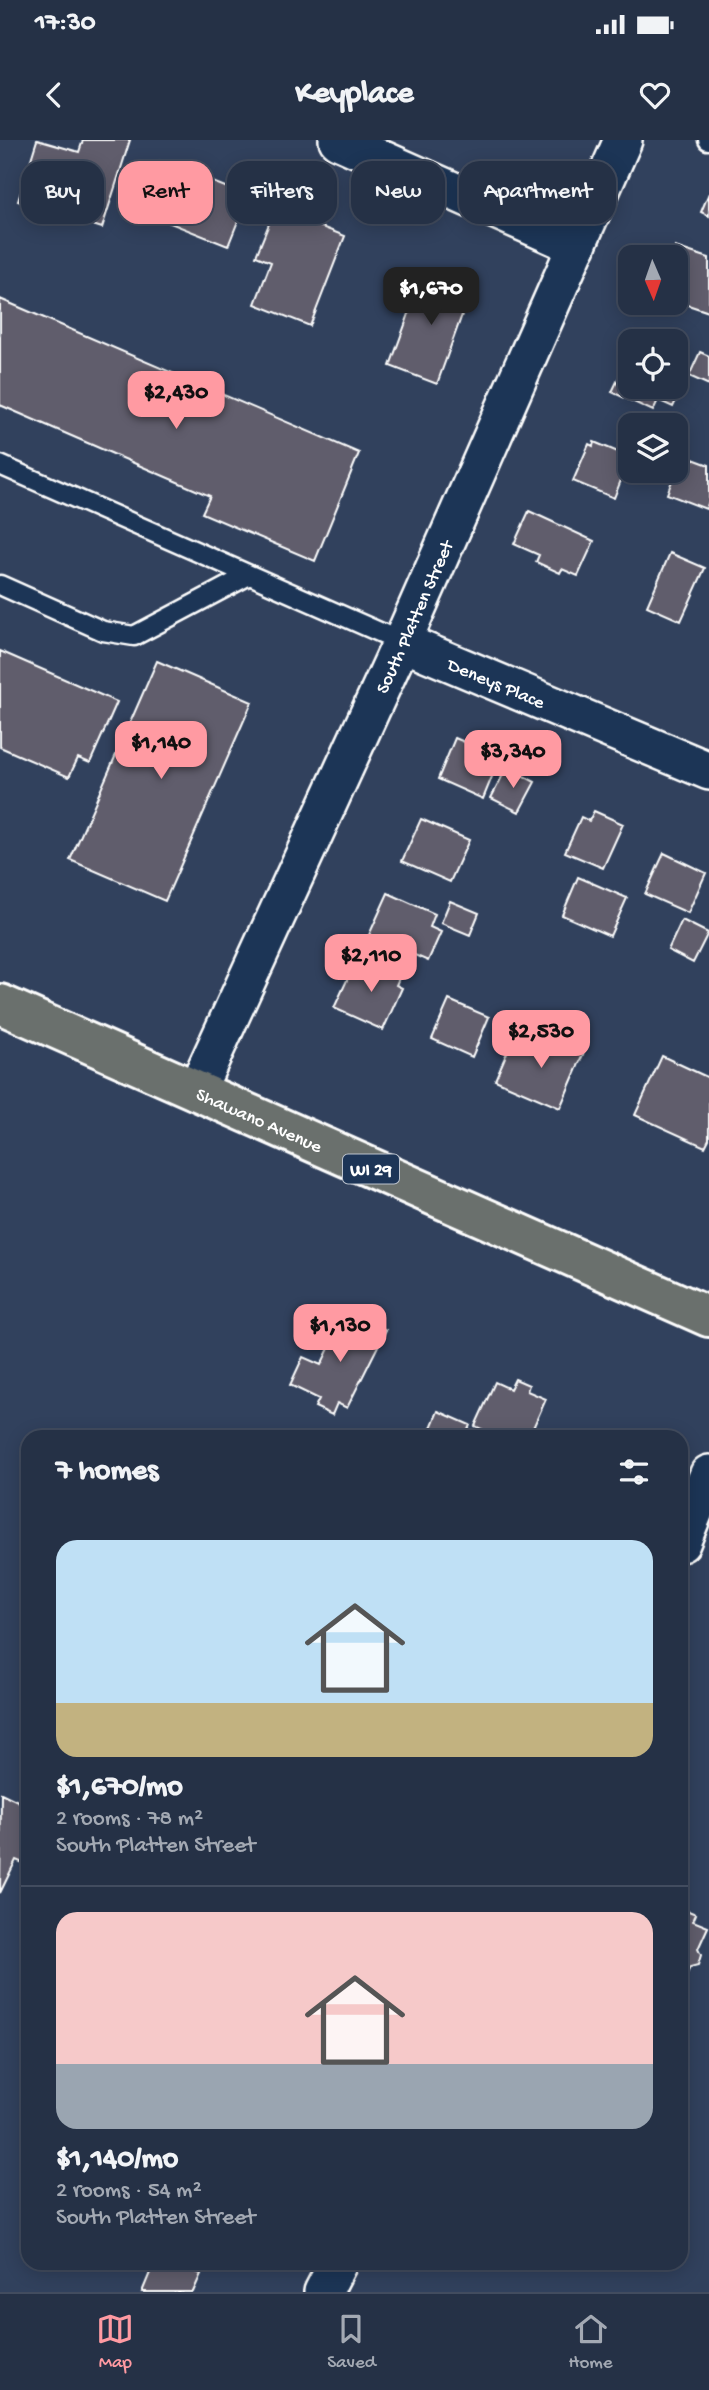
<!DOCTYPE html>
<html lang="en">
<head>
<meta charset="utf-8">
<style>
  :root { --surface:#253146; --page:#313d51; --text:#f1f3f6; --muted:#a3a9b3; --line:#424c5f; --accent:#ff9aa2 }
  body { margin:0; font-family:"Gochi Hand",sans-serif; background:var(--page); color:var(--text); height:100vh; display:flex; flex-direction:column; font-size:26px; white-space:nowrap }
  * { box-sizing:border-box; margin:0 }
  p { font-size:23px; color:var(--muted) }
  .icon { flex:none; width:38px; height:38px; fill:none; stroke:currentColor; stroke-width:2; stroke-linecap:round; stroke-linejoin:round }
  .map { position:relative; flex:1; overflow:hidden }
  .details { position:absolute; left:21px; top:1290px; width:667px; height:840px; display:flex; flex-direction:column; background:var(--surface); border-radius:21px; box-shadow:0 4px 18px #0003,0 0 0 2px var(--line) }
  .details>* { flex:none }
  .banner { position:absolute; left:21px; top:21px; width:668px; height:63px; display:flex; gap:14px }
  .needle { width:46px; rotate:178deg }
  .buttons { position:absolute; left:618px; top:105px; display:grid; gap:14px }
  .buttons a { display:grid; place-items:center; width:70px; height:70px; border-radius:14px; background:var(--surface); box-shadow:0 4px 18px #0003,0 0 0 2px var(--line); font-size:35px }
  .price { position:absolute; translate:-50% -60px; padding:0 16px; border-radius:14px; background:var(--accent); color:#111; font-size:23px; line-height:46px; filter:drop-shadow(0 2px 4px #0008) }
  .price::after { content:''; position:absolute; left:50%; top:42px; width:21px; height:16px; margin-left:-10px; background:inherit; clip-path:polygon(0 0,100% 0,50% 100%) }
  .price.active { background:#222; color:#fff }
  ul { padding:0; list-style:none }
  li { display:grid; align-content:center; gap:14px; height:371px; padding:0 35px }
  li+li { border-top:2px solid var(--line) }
  li span { display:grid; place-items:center; height:217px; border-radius:21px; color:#555 }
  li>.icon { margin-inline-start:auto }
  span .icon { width:126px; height:126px; fill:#fffc; stroke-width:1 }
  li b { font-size:30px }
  h2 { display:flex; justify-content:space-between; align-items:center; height:84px; padding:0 35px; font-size:30px }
  .chip { padding:0 24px; border-radius:21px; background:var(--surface); box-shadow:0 4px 18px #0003,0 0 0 2px var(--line); font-size:24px; line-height:63px }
  .chip.active { background:var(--accent); color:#111 }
  .status { display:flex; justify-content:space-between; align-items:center; height:49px; padding:0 35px; background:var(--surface); direction:ltr }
  .status svg { height:19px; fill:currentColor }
  header { display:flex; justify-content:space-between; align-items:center; height:91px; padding:0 35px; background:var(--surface); font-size:32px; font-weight:800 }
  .menu { display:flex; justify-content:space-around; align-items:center; height:98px; border-top:2px solid var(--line); background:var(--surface); font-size:19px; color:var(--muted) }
  .menu a { display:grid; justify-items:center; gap:4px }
  .menu .active { color:var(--accent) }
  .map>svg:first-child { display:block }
  .building { fill:#605d6c; stroke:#fff; stroke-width:2 }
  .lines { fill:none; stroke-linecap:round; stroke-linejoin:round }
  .service-casing { stroke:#fff; stroke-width:23 }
  .minor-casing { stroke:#fff; stroke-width:42 }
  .primary-casing { stroke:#fff; stroke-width:44 }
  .service { stroke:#1d3557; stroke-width:18 }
  .minor { stroke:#1d3557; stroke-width:37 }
  .primary { stroke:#6a706d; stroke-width:38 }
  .labels { text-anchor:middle; stroke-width:5; stroke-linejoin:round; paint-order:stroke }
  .shield { fill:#1d3557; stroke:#bbc2cd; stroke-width:2 }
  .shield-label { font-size:18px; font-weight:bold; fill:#fff }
  .street-label { font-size:19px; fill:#fff; stroke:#1d3557 }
</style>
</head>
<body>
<div class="status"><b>17:30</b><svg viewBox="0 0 49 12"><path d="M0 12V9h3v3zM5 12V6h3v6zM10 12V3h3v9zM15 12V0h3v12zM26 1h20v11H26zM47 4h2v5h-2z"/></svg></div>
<header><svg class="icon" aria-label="back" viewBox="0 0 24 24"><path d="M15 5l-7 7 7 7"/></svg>Keyplace<svg class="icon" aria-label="heart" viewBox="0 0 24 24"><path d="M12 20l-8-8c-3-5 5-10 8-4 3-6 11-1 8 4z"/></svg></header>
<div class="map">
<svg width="709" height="2152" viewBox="0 0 709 2152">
  <rect width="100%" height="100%" fill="#31415d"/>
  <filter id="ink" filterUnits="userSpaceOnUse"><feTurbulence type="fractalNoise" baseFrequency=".0143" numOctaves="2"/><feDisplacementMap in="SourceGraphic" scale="14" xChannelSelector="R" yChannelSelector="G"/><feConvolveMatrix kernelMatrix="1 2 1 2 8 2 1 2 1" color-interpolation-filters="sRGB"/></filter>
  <g filter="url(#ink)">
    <path class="building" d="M37,0L79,12L83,0H130L102,88L18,61Z
      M160,21L248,56L228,106L140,71Z
      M709,53V76L701,72Z
      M275,69L345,96L310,186L255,164L271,122L256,116Z
      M675,107L709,118V172L676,161V117H672Z
      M425,130L472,147L437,244L390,226Z
      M0,159L359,313L315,421L202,373L210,356L0,265Z
      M700,212L709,216V245L689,236Z
      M629,216L630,247L676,244L682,248L673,267L658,260L653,271L612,252Z
      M594,302L630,317L614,358L573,341L589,304L593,306Z
      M682,315L709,325V361L706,369L667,354Z
      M529,371L594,401L578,436L562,429L560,433L536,422L539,415L514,404Z
      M670,413L705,428L681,481L647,466Z
      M0,511L117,562L90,623L78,618L69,637L0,607Z
      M157,521L252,562L165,761L70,720Z
      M455,598L500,617L483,659L438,639Z
      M507,627L535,642L519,672L491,658Z
      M594,671L623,684L603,728L565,712L581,677L589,681Z
      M421,679L469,700L450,742L402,721Z
      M664,713L706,733L688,773L645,754Z
      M578,737L627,758L610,796L562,775Z
      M388,753L435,774L430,787L441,792L428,821L369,795Z
      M450,761L479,773L470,795L441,783Z
      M682,780L708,793L693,823L668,810Z
      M382,819L403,829L396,845L402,848L383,890L334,868L355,823L376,833Z
      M449,860L489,877L472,917L432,899Z
      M544,895L584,912L560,968L495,940L512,901L537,911Z
      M662,916L709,938V999L705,1007L635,975Z
      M347,1171L386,1190L347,1268L337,1263L332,1275L315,1267L319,1259L290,1245L303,1217L321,1225Z
      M515,1239L529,1245L527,1251L546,1259L529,1297H498L475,1286L495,1242L510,1249Z
      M438,1271L470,1285L465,1297H427Z
      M28,1573V1594L20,1591Z
      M1,1653L28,1666V1725L16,1720L0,1753Z
      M681,1768L696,1774L693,1781L708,1787L698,1809L701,1815L698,1825L690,1827L681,1847Z
      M154,2123H175L201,2134L193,2152H142Z"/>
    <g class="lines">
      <g class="service-casing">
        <path id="service" d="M708,0H709
          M0,325L402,502
          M0,445L103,491L134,496L249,435"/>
      </g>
      <g class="minor-casing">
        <g id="minor">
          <path d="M338,0L577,106"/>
          <path id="s1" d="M402,502L709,631"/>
          <path id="s2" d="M196,951L402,502L623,0"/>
          <path d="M681,1403L709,1334"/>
          <path d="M323,2152L338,2123"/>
        </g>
      </g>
      <g class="primary-casing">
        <g id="primary">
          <path id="s3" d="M0,864L709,1177"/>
        </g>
      </g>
      <use href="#service" class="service"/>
      <use href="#minor" class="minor"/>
      <use href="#primary" class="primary"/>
    </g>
  </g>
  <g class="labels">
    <rect class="shield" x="343" y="1014.5" width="56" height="29" rx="5"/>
    <g class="shield-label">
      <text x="371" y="1035">WI 29</text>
    </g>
    <g class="street-label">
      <text dy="7" stroke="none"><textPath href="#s2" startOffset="522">South Platten Street</textPath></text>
      <text dy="7" stroke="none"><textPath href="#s1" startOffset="103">Deneys Place</textPath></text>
      <text dy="7" stroke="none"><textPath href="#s3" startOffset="284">Shawano Avenue</textPath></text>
    </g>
  </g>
</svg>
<div class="buttons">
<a><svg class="needle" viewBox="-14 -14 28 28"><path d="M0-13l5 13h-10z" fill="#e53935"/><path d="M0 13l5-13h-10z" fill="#a3a9b3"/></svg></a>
<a><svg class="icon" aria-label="locate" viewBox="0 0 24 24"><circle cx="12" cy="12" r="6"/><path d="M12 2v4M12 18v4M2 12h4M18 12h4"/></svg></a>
<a><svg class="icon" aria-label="layers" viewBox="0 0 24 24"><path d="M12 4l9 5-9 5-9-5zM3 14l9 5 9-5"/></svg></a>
</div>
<b class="price active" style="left:431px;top:187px">$1,670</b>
<b class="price" style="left:176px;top:291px">$2,430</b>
<b class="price" style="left:161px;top:641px">$1,140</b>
<b class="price" style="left:513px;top:650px">$3,340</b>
<b class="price" style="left:371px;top:854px">$2,110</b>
<b class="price" style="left:541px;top:930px">$2,530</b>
<b class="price" style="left:340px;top:1224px">$1,130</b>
<div class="banner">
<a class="chip">Buy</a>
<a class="chip active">Rent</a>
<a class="chip">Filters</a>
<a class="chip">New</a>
<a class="chip">Apartment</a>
</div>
<section class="details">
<h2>7 homes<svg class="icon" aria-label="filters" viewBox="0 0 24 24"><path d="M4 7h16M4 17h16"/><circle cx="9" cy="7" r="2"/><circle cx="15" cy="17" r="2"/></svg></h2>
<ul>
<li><span style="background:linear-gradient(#bfe0f5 75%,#c2b280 0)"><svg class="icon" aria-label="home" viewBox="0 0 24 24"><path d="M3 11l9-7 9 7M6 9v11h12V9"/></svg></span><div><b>$1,670/mo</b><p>2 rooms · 78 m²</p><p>South Platten Street</p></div></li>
<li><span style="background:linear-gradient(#f6c9c9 70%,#9aa5b1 0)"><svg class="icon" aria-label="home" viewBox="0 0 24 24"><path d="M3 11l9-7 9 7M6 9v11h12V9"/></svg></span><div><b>$1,140/mo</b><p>2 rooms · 54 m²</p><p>South Platten Street</p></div></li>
</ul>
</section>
</div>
<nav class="menu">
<a class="active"><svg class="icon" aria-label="map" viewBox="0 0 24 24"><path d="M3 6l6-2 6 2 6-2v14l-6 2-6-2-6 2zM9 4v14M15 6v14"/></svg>Map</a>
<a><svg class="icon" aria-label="saved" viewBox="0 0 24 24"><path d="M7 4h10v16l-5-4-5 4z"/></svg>Saved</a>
<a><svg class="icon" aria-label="home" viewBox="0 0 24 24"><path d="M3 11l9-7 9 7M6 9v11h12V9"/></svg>Home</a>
</nav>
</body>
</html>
